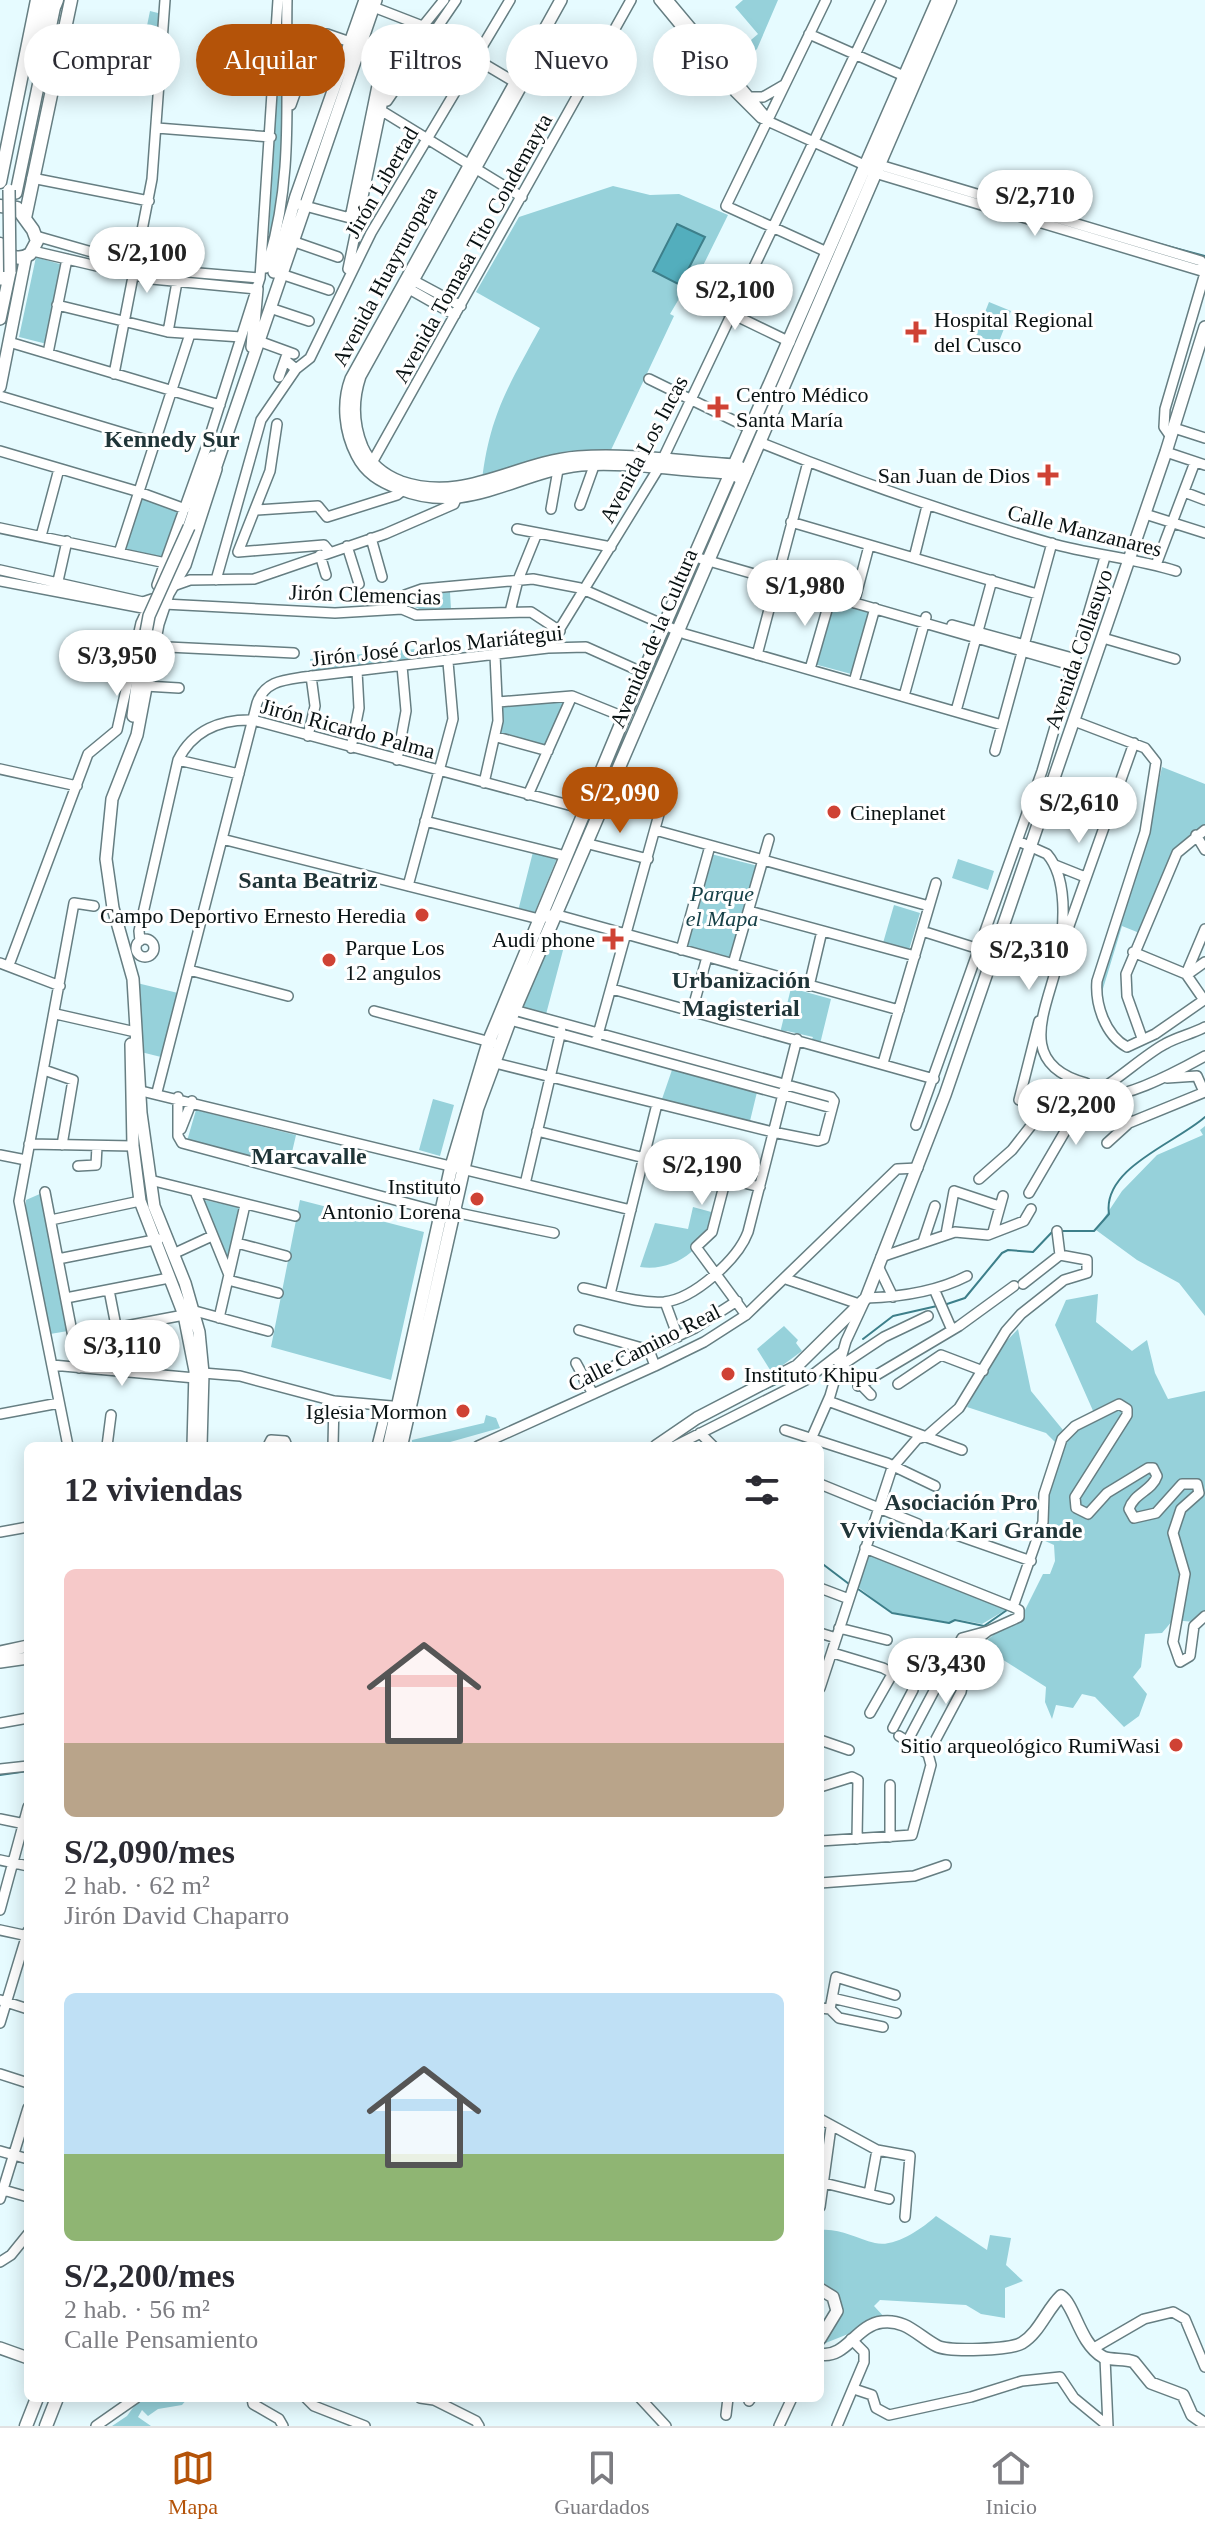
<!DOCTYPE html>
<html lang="es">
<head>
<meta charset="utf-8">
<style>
  :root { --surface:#fff; --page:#f7f7f7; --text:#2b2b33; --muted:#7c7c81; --line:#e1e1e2; --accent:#b45309 }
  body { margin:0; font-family:"Times New Roman",serif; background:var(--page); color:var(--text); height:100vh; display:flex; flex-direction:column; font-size:30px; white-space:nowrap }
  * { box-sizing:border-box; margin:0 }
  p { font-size:26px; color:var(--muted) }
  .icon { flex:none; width:44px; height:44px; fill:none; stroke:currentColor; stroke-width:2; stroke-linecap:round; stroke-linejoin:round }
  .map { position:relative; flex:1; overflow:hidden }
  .details { position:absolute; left:24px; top:1442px; width:800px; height:960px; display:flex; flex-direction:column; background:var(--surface); border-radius:12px; box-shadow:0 4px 20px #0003 }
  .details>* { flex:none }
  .top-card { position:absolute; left:24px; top:24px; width:800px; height:72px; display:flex; gap:16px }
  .price { position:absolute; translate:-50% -68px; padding:0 18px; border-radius:28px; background:#fff; color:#222; font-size:26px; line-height:52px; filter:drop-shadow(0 2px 4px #0008) }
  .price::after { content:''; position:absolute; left:50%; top:48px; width:24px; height:18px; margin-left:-12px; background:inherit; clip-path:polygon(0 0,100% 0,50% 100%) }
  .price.current { background:var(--accent); color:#fff }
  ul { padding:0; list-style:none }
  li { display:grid; align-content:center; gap:16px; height:424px; padding:0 40px }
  li span { display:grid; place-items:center; height:248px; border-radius:12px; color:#555 }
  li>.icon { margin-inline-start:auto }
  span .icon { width:144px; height:144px; fill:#fffc; stroke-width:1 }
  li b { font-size:34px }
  h2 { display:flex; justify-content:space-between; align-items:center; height:96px; padding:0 40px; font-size:34px }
  .pill { padding:0 28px; border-radius:36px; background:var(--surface); box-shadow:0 4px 20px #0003; font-size:28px; line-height:72px }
  .pill.current { background:var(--accent); color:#fff }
  .tab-bar { display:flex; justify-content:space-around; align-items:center; height:112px; border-top:2px solid var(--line); background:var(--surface); font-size:22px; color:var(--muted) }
  .tab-bar a { display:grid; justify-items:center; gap:4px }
  .tab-bar .current { color:var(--accent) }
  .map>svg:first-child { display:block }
  .green { fill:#96d1da }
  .water { fill:#53aebd; stroke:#3d7f8a; stroke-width:2 }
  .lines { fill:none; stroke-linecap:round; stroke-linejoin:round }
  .stream { stroke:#3d7f8a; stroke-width:2 }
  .minor-casing { stroke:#667e82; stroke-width:12 }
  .major-casing { stroke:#667e82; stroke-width:14 }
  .highway-casing { stroke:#667e82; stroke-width:15 }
  .minor { stroke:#fff; stroke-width:9 }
  .major { stroke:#fff; stroke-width:11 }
  .highway { stroke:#fff; stroke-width:12 }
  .major-bridge-casing { stroke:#667e82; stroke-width:14; stroke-linecap:butt }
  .major-bridge { stroke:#fff; stroke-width:11 }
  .poi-dot { fill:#cf4234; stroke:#fff; stroke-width:3 }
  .labels { text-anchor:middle; stroke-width:6; stroke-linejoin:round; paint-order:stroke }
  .street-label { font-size:22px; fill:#091213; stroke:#fff }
  .poi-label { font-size:22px; fill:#091213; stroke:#fff; text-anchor:end }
  .park-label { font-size:22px; font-style:italic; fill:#174148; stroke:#fff }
  .neighbourhood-label { font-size:24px; font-weight:bold; fill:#203538; stroke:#fff }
</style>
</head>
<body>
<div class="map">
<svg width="1205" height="2426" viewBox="0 0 1205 2426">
  <rect width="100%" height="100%" fill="#e6fbff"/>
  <path class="green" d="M743,0H778L757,49L747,58L738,51L758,34L735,7Z
    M150,11L162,14L158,68L139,65Z
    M279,49H282C285,117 286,187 268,253Z
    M613,186L650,195L679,194L728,215L689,294L683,292L670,314L674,316L611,450L562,452L482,480C490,414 509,385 540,328L476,292L519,217Z
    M36,257L63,265L47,344L19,337Z
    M989,302L1011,311L998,344L976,335Z
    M138,497L180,510L164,559L124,550Z
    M450,592L451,609L422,610L407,604L409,597Z
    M833,599L873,609L855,675L814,664Z
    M415,649L416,660L312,672L310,659Z
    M564,701L546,746L501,734L503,705Z
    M1162,767L1205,784V825C1164,853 1152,898 1137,943V932L1122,926L1102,992L1100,984L1145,845Z
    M533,852L557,858L534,914L518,911Z
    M711,854L758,866L733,959L686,946Z
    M958,859L994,871L988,890L952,878Z
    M894,905L920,913L909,950L883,943Z
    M554,936L566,939L545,1018L518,1010Z
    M137,983L178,993L161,1057L141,1052Z
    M791,988L831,999L820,1044L811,1041L813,1037L787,1031L780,1033Z
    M673,1067L757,1092L750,1121L662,1099Z
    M433,1099L454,1105L440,1156L419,1150Z
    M196,1110L296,1135L289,1165L187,1141Z
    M1205,1126V1316L1179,1283L1137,1260L1096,1230L1122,1191L1157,1155L1203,1135L1200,1130Z
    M42,1193L68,1331L50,1334L26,1211V1200Z
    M200,1199L242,1208L229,1269Z
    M300,1200L424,1232L391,1380L271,1347Z
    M693,1207L715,1213C706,1248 676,1272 640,1267L655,1223L688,1229Z
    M1098,1294L1096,1322L1132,1351L1147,1340L1155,1373L1168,1399L1205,1391V1623L1173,1620L1162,1633L1145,1634L1141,1667L1133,1677L1147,1694L1139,1716L1124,1727L1095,1697L1082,1694L1073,1708L1056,1705L1052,1719L1045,1702L1046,1687L997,1656L986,1641L1005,1625L1018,1624L1043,1574H1050L1055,1561L1054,1545L1043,1540C1044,1506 1054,1478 1057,1444L1046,1433L967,1407L997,1351L1018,1329L1031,1391L1063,1430L1094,1413L1055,1325L1066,1300Z
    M784,1326L798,1340L796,1343L802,1351L772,1373L757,1349Z
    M111,1332L119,1370L90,1367L86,1336Z
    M486,1415L496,1418L500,1428L436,1446H412V1440L484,1423Z
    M868,1554L1009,1608L982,1624L955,1619L951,1623L890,1612L858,1587Z
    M936,2216L987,2250L990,2235L1011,2238L1006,2265L1023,2281L1005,2288V2318L981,2314L966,2305L880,2300L874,2306L886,2319L823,2344L840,2315L838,2295L820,2280V2230C840,2228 855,2238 875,2243C894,2248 922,2229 936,2216Z
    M140,2398H187V2399L182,2405L158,2409L148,2416L142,2410L138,2417L151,2426H112L127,2416Z"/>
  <path class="water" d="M677,224L705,237L680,285L653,271Z"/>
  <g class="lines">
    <path class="stream" d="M1156,243L1205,256
      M1060,1231H1094L1109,1214C1102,1168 1176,1143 1205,1117
      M944,1305L965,1298L1002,1253L1008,1250L1033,1252L1054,1230
      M863,1339L893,1316L937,1306
      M765,1389L800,1373
      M820,1562L849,1584
      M858,1589L892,1613L949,1623L955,1620L984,1626L1007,1610
      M0,1775L28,1771"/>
    <g class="minor-casing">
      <path id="minor" d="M659,0L735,92L761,118L860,163L875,173L1205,272
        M668,0L766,117
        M826,0L726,206L827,252
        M376,8L425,27
        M286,33L327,34L350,42
        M432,33L518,84
        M809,34L904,76
        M62,41L138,57
        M529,60L582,90
        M746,97H763L784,85
        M387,101L456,0
        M291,105L317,32
        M382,111L522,197
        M157,128L271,137
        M873,163L1201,261L1205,271
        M32,178L149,201
        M294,203L350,218L380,71L390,67L383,58L362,49
        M36,236L151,269L260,278
        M292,241L338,257
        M33,251L152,279L257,289
        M266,268C295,182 285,89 287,0
        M348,269L390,67L444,0
        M281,274L329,290
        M407,277L461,306
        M404,286L455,315
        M693,295L790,342
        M57,305L168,332L241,337
        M270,308L309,321
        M168,332L177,282
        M253,339L294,354
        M9,342L220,405
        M48,353L67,259
        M285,360L296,369L310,358L371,233L510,0
        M114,374L152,179L165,0
        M279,377L286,357
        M649,379L751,429
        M0,396L153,442
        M277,424L270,471L238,552L324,545L329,551
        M1174,428L1205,438
        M1171,437L1164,427L1165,409L1205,273
        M759,442C855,481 951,514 1050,543C1092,555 1134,558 1176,571
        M0,451L136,491L185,509
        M1166,452L1205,465
        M369,468L631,0
        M1184,492L1205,500
        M580,505L594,466
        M551,509L558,470
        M257,510L318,506L327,517L397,495L407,487
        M1145,514L1205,533
        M791,522L1037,594
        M0,528L166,563
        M517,529L611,547
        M41,536L59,469
        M371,538L382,577
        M347,546L359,584
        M119,553L190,334
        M320,555L326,575
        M695,557L1074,666
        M914,558L927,506
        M1156,565L1195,462
        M0,570L143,602L152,599
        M216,580L261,420L296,369
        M0,581L148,609
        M58,581L67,541
        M157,585L206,448L260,278L278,0
        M173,586L190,580L254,579L385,534L454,504L459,492
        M854,603L869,546
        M164,604L335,613L402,609L416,615L531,612L560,631
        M402,609L405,595L422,589L533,579L580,588L685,634L1002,725
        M510,612L518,580L537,533
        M952,625L1076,659
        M1103,638L1175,659
        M147,646L294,653
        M548,648L658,469L881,0
        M757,655L808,462
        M810,669L831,596
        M854,682L875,608
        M145,686L179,688
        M904,696L926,617
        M498,702L572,696L624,717
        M956,711L992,580
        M1074,721L1145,748L1156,762L1145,832L1097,981C1095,1004 1105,1035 1127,1047L1155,1034L1204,1000L1186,974L1133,952
        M308,736L315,706L311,676
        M497,737L548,751
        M351,748L359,708L357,671
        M995,751L1052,543
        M178,760L239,774
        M397,760L406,711L402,666
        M0,769L77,786
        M484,783L498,721L495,655
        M528,795L572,696
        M425,821L566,856
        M655,830L929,906
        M1196,835L1205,850
        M222,839L539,919L554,914L899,1010
        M1018,841L1047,854C1068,878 1064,926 1059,956C1050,1004 1011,1063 1086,1083
        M585,843L648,859
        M1055,865L1085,877
        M408,886L453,719L448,662
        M749,911L915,956
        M922,931L979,949
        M136 948a9 9 0 1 1 18 0a9 9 0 1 1-18 0Z
        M1064,940L1134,743
        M140,941L139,931L178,760C193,730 221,719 253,720L591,811
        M681,950L710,846
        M0,963L60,986
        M733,964L769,839
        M9,965L88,754L117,730L141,623L152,599
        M189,970L288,996
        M1186,974L1205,929
        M1188,974L1205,962
        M809,986L822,931
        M612,989L934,1079
        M374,1011L494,1043
        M692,1011L707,957
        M56,1014L131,1031
        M510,1020L832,1108
        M597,1038L661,807
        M1142,1038L1127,996L1126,974L1177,853L1205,830
        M491,1062L773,1132L818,1141L824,1139L834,1101L831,1097L514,1010
        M883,1063L936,883
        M44,1070L73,1080L62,1145
        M1167,1078L1197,1076L1204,1092
        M133,1089L631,1210
        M157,1092L257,703C265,681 284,680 304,677L548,648L586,647L644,673
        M1094,1092C1114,1107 1183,1068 1205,1056
        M178,1097V1136L182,1143L440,1212
        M1081,1098C1105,1093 1140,1057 1165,1044C1177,1037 1192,1034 1205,1027
        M1019,1100L1039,1021
        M1129,1123L1205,1092
        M916,1125L1042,771L1105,557
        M181,1129L192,1101
        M537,1131L760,1187
        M1107,1143L1129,1123L1118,1094
        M29,1144L133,1146
        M0,1155L26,1160
        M78,1166L96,1165L97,1146
        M726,1178L712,1232L696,1247L746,1315
        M979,1179L1012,1150L1037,1118L1046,1116L1070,1124
        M150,1180L295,1216
        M525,1184L561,1031
        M45,1192L79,1368
        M1029,1193L1074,1116L1082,1094
        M196,1194L229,1275
        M454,1212L554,1233
        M51,1220L140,1201
        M993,1232L1003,1196
        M946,1234L954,1191L999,1206
        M923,1242L935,1206
        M237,1243L286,1256
        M173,1254L212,1236
        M881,1257L955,1232L988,1235L1024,1221L1031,1209
        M58,1259L159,1239
        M878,1266L893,1297
        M786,1279L856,1303
        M228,1280L278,1293
        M1023,1284L1060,1255
        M583,1288C608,1293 638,1304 664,1302C694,1299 738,1259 748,1232L797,1039
        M934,1289L952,1330
        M109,1290L125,1372
        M610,1294L657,1104
        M66,1298L169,1278
        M665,1302L678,1337
        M195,1311L268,1331
        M219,1318L245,1205
        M579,1330L649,1350L655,1366
        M73,1336L184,1315
        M576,1363L593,1394
        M840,1363L871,1395
        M52,1365L195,1378
        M842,1365L884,1337L928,1316
        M203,1373L240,1376L334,1401L403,1407
        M584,1380L695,1328L737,1301
        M898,1384L941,1355L983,1371
        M858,1386L959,1326L1014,1286
        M828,1401L962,1450
        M0,1414L59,1403
        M785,1430L887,1463L935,1486
        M700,1433L713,1446
        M68,1446L19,1201L74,903L94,906
        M107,1446L111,1415
        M268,1446L271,1440L285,1441L287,1446
        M333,1446L334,1401
        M377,1446L387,1406
        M478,1446L655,1366L704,1342L746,1315L897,1169L918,1168
        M675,1446L806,1380L842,1352
        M808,1446L830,1396L846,1341L866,1298C900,1297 936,1292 967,1276
        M820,1484L918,1524
        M0,1532L28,1527
        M951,1533L1031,1561
        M865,1548L1013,1607
        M820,1588L849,1599
        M1013,1607L1043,1522L1044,1494L1062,1439L1075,1426L1119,1404L1127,1409V1415L1075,1497L1076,1508L1088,1514L1107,1493L1148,1468H1153L1157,1476C1152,1491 1134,1493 1129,1509L1134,1518L1156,1513L1182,1484H1197L1199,1493L1181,1509L1173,1533L1185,1574L1173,1642L1180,1662L1190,1656L1194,1626L1205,1616
        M839,1628L887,1640
        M988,1631L1019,1617V1610L1013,1607
        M820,1633L836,1638
        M833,1653L883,1668L913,1684V1690L893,1728
        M913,1684L918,1676L928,1674
        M820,1688L892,1468L917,1439L927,1436L959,1408L1006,1331L1021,1314L1064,1280L1087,1273V1260L1060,1255L1057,1231
        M870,1713L898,1664
        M0,1723L28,1718
        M899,1736L928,1754
        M820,1740L849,1750
        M0,1769L28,1766
        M820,1787L852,1777L858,1780L857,1839
        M0,1819L25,1824
        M890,1837V1785
        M820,1841L912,1835L931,1765L928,1754L961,1692L970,1645L988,1631L962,1638L908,1740
        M0,1860L28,1866
        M820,1883L914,1876L946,1865
        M0,1910L28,1807
        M0,1930L28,1936
        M832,1998L896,2013
        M0,2000L28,2009
        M820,2008L830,2009L836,1977L895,1995
        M830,2009L839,2018L883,2027
        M0,2023L28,1931
        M0,2074L28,2083
        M820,2119L877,2150L910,2156L905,2217
        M0,2151L28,2159
        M824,2183L889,2199
        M0,2189L28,2197
        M869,2194L877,2150
        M0,2199L28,2108
        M820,2207L831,2127
        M0,2262L11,2255L28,2234
        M1094,2348L1144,2319L1173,2312L1185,2319L1205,2367
        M1105,2358L1108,2426
        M854,2389L872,2395L876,2408L889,2415L971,2397L1022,2381L1060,2377L1074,2398L1108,2426
        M252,2398L253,2404L279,2419L283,2426
        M306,2398L314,2406L365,2426
        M420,2398L434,2400L476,2421L479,2426
        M640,2398L666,2426
        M749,2401L751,2398
        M726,2415L728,2398
        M96,2426L136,2398
        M779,2426L792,2398
        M837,2426L864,2362V2352L851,2339"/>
    </g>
    <g class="major-casing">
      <path id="major" d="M561,0L351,379C342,403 345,432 357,455C366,473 380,481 398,488C468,517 514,472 581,465C630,461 683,472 732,473L743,480
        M547,39L360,376C352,400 352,423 362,447C370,465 383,475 401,482C465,504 515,462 578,457C630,453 684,462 736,465L747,471
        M34,66L48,0
        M16,193L56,0
        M274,272L296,196L365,0
        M0,279L4,251
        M0,319L10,272
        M252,347L257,289
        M0,387L26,256
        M214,472L376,0
        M192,504L213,457
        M189,527L199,497
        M166,563L176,546
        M133,716L139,669
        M131,1044L133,1146L140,1201L184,1315L195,1371L193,1446
        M201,1446L203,1373L199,1332L185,1283L154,1206L141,1113L133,979L113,908L106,859L112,799L137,735L158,624L168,594L185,565L216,469
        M656,1446L697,1418L797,1366L866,1298L945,1095L1166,452L1205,327
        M0,1652L28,1646
        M0,1662L28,1658
        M820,2289L833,2297L837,2311L820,2339
        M0,2348L28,2358
        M820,2354C846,2359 856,2325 882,2322C906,2319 918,2336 937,2346C949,2352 1010,2350 1022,2343C1039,2333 1047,2309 1061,2296C1075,2305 1079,2343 1103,2357C1112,2361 1125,2358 1134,2362L1151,2383L1183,2395L1192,2415L1205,2424"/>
    </g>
    <g class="highway-casing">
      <path id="highway" d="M55,5L57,0
        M0,182L37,0
        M0,206L17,208L33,230L37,241L30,254C17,262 8,256 0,244
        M25,218L71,0
        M389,1446L451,1168L489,1041L624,717L938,0
        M401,1446L477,1109L510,1020L950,0
        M26,2426L37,2398
        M46,2426L57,2398"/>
    </g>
    <use href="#minor" class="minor"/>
    <use href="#major" class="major"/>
    <use href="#highway" class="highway"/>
    <g class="major-bridge-casing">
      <path id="major-bridge" d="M9,190L10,272
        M139,669L149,616L189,527"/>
    </g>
    <use href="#major-bridge" class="major-bridge"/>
  </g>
  <g class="poi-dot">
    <path d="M912 320h8v8h8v8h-8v8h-8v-8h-8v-8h8z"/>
    <path d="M714 395h8v8h8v8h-8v8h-8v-8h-8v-8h8z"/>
    <path d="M1044 463h8v8h8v8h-8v8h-8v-8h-8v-8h8z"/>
    <circle cx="834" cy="812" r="8"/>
    <circle cx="422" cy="915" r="8"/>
    <path d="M609 927h8v8h8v8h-8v8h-8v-8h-8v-8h8z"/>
    <circle cx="329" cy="960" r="8"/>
    <circle cx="477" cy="1199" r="8"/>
    <circle cx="728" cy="1374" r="8"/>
    <circle cx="463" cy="1411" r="8"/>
    <circle cx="1176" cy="1745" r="8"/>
  </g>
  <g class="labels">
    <g class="street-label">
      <text transform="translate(381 182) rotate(-60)" y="8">Jirón Libertad</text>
      <text transform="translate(472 248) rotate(-61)" y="8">Avenida Tomasa Tito Condemayta</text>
      <text transform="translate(384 276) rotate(-62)" y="8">Avenida Huayruropata</text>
      <text transform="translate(643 449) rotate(-62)" y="8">Avenida Los Incas</text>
      <text transform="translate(1085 530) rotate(14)" y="8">Calle Manzanares</text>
      <text transform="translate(365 594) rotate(2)" y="8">Jirón Clemencias</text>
      <text transform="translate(653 638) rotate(-67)" y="8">Avenida de la Cultura</text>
      <text transform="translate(437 645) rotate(-6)" y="8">Jirón José Carlos Mariátegui</text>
      <text transform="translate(1078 649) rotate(-71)" y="8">Avenida Collasuyo</text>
      <text transform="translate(348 728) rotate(15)" y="8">Jirón Ricardo Palma</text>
      <text transform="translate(644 1347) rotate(-27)" y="8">Calle Camino Real</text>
    </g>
    <g class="poi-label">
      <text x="934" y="327" text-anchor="start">Hospital Regional<tspan x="934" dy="25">del Cusco</tspan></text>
      <text x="736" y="402" text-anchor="start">Centro Médico<tspan x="736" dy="25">Santa María</tspan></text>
      <text x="1030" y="483">San Juan de Dios</text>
      <text x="850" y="820" text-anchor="start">Cineplanet</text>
      <text x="406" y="923">Campo Deportivo Ernesto Heredia</text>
      <text x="595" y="947">Audi phone</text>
      <text x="345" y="955" text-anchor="start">Parque Los<tspan x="345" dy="25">12 angulos</tspan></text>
      <text x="461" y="1194">Instituto<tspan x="461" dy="25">Antonio Lorena</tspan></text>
      <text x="744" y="1382" text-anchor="start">Instituto Khipu</text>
      <text x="447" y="1419">Iglesia Mormon</text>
      <text x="1160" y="1753">Sitio arqueológico RumiWasi</text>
    </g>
    <g class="park-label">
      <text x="722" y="901">Parque<tspan x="722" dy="25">el Mapa</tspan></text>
    </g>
    <g class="neighbourhood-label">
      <text x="172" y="447">Kennedy Sur</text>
      <text x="308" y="888">Santa Beatriz</text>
      <text x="741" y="988">Urbanización<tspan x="741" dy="28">Magisterial</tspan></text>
      <text x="309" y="1164">Marcavalle</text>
      <text x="961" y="1510">Asociación Pro<tspan x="961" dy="28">Vvivienda Kari Grande</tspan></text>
    </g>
  </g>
</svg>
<b class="price" style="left:1035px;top:238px">S/2,710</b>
<b class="price" style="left:147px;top:295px">S/2,100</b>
<b class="price" style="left:735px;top:332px">S/2,100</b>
<b class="price" style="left:805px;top:628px">S/1,980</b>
<b class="price" style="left:117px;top:698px">S/3,950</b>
<b class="price current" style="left:620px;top:835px">S/2,090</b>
<b class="price" style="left:1079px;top:845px">S/2,610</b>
<b class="price" style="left:1029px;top:992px">S/2,310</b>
<b class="price" style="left:1076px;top:1147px">S/2,200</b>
<b class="price" style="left:702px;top:1207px">S/2,190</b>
<b class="price" style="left:122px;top:1388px">S/3,110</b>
<b class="price" style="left:946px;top:1706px">S/3,430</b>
<div class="top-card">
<a class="pill">Comprar</a>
<a class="pill current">Alquilar</a>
<a class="pill">Filtros</a>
<a class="pill">Nuevo</a>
<a class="pill">Piso</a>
</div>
<section class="details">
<h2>12 viviendas<svg class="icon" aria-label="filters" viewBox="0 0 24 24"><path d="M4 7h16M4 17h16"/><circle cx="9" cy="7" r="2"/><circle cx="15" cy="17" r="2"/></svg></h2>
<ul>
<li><span style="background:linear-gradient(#f6c9c9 70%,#b9a48a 0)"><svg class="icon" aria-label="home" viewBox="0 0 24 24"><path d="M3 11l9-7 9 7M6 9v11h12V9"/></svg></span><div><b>S/2,090/mes</b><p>2 hab. · 62 m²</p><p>Jirón David Chaparro</p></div></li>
<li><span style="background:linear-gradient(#bfe0f5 65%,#8fb573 0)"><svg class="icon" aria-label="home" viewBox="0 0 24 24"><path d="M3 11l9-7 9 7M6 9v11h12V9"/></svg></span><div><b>S/2,200/mes</b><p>2 hab. · 56 m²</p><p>Calle Pensamiento</p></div></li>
</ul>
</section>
</div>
<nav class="tab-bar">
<a class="current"><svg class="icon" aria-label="map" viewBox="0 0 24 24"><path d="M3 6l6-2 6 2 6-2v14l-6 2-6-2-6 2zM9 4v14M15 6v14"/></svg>Mapa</a>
<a><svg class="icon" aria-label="saved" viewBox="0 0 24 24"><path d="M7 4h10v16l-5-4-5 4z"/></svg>Guardados</a>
<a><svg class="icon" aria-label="home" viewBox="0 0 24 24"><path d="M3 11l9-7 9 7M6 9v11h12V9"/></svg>Inicio</a>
</nav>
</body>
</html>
